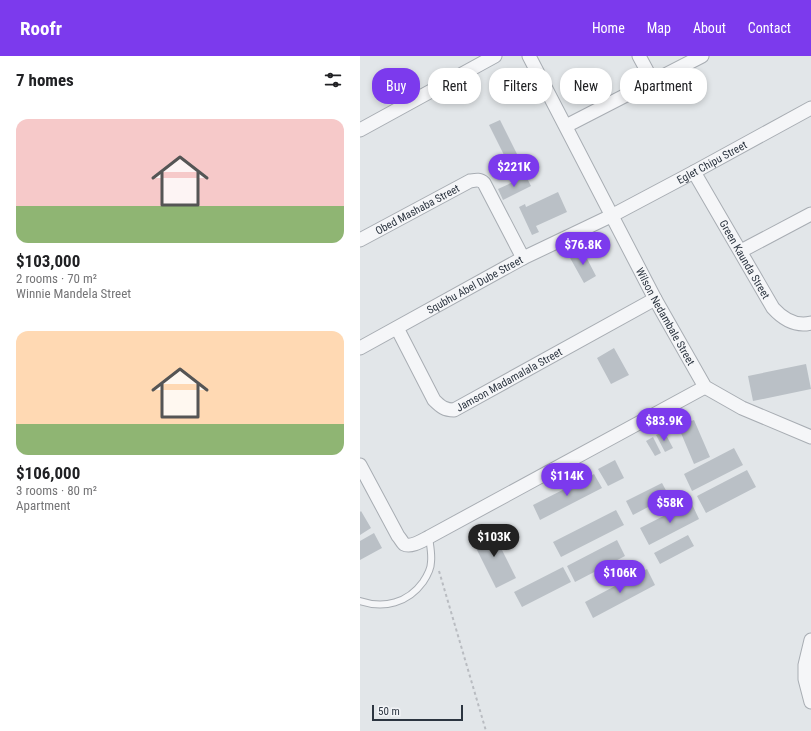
<!DOCTYPE html>
<html lang="en">
<head>
<meta charset="utf-8">
<style>
  :root { --surface:#fff; --page:#f2f2f2; --text:#202124; --muted:#757577; --accent:#7c3aed }
  body { margin:0; font-family:"Roboto Condensed",sans-serif; background:var(--page); color:var(--text); height:100vh; display:flex; flex-direction:column; font-size:15px; white-space:nowrap }
  * { box-sizing:border-box; margin:0 }
  p { font-size:13px; color:var(--muted) }
  .icon { flex:none; width:22px; height:22px; fill:none; stroke:currentColor; stroke-width:2; stroke-linecap:round; stroke-linejoin:round }
  .map { position:relative; flex:1; overflow:hidden }
  .side { display:flex; flex-direction:column; background:var(--surface); width:360px }
  .side>* { flex:none }
  .hud { position:absolute; left:12px; top:12px; width:379px; height:36px; display:flex; gap:8px }
  .scale { position:absolute; left:12px; bottom:10px; width:91px; box-sizing:border-box; padding-left:4px; border:2px solid #2c3540; border-top:0; font-size:11px; line-height:14px; white-space:nowrap; color:#2c3540; -webkit-text-stroke:3px #f2f4f7; paint-order:stroke }
  .price { position:absolute; translate:-50% -34px; padding:0 9px; border-radius:14px; background:var(--accent); color:#fff; font-size:13px; line-height:26px; filter:drop-shadow(0 1px 2px #0008) }
  .price::after { content:''; position:absolute; left:50%; top:24px; width:12px; height:9px; margin-left:-6px; background:inherit; clip-path:polygon(0 0,100% 0,50% 100%) }
  .price.current { background:#222; color:#fff }
  ul { padding:0; list-style:none }
  li { display:grid; align-content:center; gap:8px; height:212px; padding:0 16px }
  li span { display:grid; place-items:center; height:124px; border-radius:12px; color:#555 }
  li>.icon { margin-inline-start:auto }
  span .icon { width:72px; height:72px; fill:#fffc; stroke-width:1 }
  li b { font-size:17px }
  h2 { display:flex; justify-content:space-between; align-items:center; height:48px; padding:0 16px; font-size:17px }
  .tag { padding:0 14px; border-radius:16px; background:var(--surface); box-shadow:0 2px 6px #0003; font-size:14px; line-height:36px }
  .tag.current { background:var(--accent); color:#fff }
  header { display:flex; align-items:center; gap:24px; box-sizing:border-box; height:56px; padding:0 20px; background:var(--accent); color:#fff }
  header strong { font-size:19px }
  nav { display:flex; gap:22px; margin-inline-start:auto; font-size:14px }
  main { display:flex; flex:1; min-height:0 }
  .map>svg:first-child { display:block }
  .building { fill:#bac0c6 }
  .lines { fill:none; stroke-linecap:round; stroke-linejoin:round }
  .lane-casing { stroke:#a8adb3; stroke-width:8 }
  .street-casing { stroke:#a8adb3; stroke-width:15 }
  .path { stroke:#b9bcc1; stroke-width:2; stroke-dasharray:3 3; stroke-linecap:butt }
  .lane { stroke:#f5f6f8; stroke-width:6 }
  .street { stroke:#f5f6f8; stroke-width:13 }
  .labels { text-anchor:middle; stroke-width:3.5; stroke-linejoin:round; paint-order:stroke }
  .street-label { font-size:11px; fill:#2c3540; stroke:#f2f4f7 }
</style>
</head>
<body>
<header>
<strong>Roofr</strong>
<nav><a>Home</a><a>Map</a><a>About</a><a>Contact</a></nav>
</header>
<main>
<section class="side">
<h2>7 homes<svg class="icon" aria-label="filters" viewBox="0 0 24 24"><path d="M4 7h16M4 17h16"/><circle cx="9" cy="7" r="2"/><circle cx="15" cy="17" r="2"/></svg></h2>
<ul>
<li><span style="background:linear-gradient(#f6c9c9 70%,#8fb573 0)"><svg class="icon" aria-label="home" viewBox="0 0 24 24"><path d="M3 11l9-7 9 7M6 9v11h12V9"/></svg></span><div><b>$103,000</b><p>2 rooms · 70 m²</p><p>Winnie Mandela Street</p></div></li>
<li><span style="background:linear-gradient(#ffd9b3 75%,#8fb573 0)"><svg class="icon" aria-label="home" viewBox="0 0 24 24"><path d="M3 11l9-7 9 7M6 9v11h12V9"/></svg></span><div><b>$106,000</b><p>3 rooms · 80 m²</p><p>Apartment</p></div></li>
</ul>
</section>
<div class="map">
<svg width="451" height="675" viewBox="0 0 451 675">
  <rect width="100%" height="100%" fill="#e2e6e9"/>
  <path class="building" d="M140,64L161,106L150,111L129,69Z
    M166,120L171,130L143,144L138,133Z
    M198,136L207,156L176,170L179,176L172,179L159,151L165,148L166,151Z
    M222,193L236,220L224,227L209,200Z
    M254,292L269,319L251,328L237,302Z
    M446,308L451,333L393,345L388,320Z
    M334,364L350,401L334,408L318,370Z
    M304,375L313,392L305,396L296,379Z
    M293,381L301,397L295,400L286,385Z
    M374,392L383,409L332,435L324,418Z
    M255,404L264,422L248,430L238,413Z
    M387,414L396,431L346,457L337,440Z
    M234,418L242,432L180,464L173,449Z
    M302,427L309,440L273,459L266,445Z
    M331,446L339,463L289,489L280,472Z
    M256,454L264,469L201,501L193,486Z
    M1,455L11,472L0,479V456Z
    M131,472L156,522L136,532L111,482Z
    M14,477L22,492L0,504V485Z
    M328,479L334,490L300,508L294,497Z
    M257,484L265,500L215,526L207,510Z
    M203,511L211,526L162,551L154,536Z
    M287,513L295,529L233,562L225,546Z"/>
  <g class="lines">
    <g class="lane-casing">
      <path id="lane" d="M0,545C24,553 48,547 63,526C67,520 71,513 71,506C72,498 70,489 69,481"/>
    </g>
    <g class="street-casing">
      <g id="street">
        <path id="s1" d="M169,0L295,243L345,331L382,352L451,381"/>
        <path d="M279,0L293,26"/>
        <path d="M206,70L342,0"/>
        <path d="M0,74L135,0"/>
        <path id="s2" d="M334,116L413,252C423,263 435,271 451,267"/>
        <path id="s3" d="M0,184L110,125C116,124 120,123 124,127L163,202"/>
        <path d="M381,195L451,158"/>
        <path id="s4" d="M37,272L74,344C81,351 85,354 94,354L295,243"/>
        <path id="s5" d="M0,292L163,202L253,159L334,116L451,52"/>
        <path d="M0,409L38,480C40,482 42,486 44,488C51,492 63,484 69,481L345,331"/>
        <path d="M451,584L445,609V623L451,646"/>
      </g>
    </g>
    <path class="path" d="M79,515L126,675"/>
    <use href="#lane" class="lane"/>
    <use href="#street" class="street"/>
  </g>
  <g class="labels">
    <g class="street-label">
      <text dy="4" stroke="none"><textPath href="#s5" startOffset="398">Eglet Chipu Street</textPath></text>
      <text dy="4" stroke="none"><textPath href="#s3" startOffset="65">Obed Mashaba Street</textPath></text>
      <text dy="4" stroke="none"><textPath href="#s2" startOffset="101">Green Kaunda Street</textPath></text>
      <text dy="4" stroke="none"><textPath href="#s5" startOffset="131">Squbhu Abel Dube Street</textPath></text>
      <text dy="4" stroke="none"><textPath href="#s1" startOffset="294">Wilson Nedambale Street</textPath></text>
      <text dy="4" stroke="none"><textPath href="#s4" startOffset="167">Jamson Madamalala Street</textPath></text>
    </g>
  </g>
</svg>
<div class="scale">50 m</div>
<b class="price" style="left:154px;top:132px">$221K</b>
<b class="price" style="left:223px;top:210px">$76.8K</b>
<b class="price" style="left:304px;top:386px">$83.9K</b>
<b class="price" style="left:207px;top:441px">$114K</b>
<b class="price" style="left:310px;top:468px">$58K</b>
<b class="price current" style="left:134px;top:502px">$103K</b>
<b class="price" style="left:260px;top:538px">$106K</b>
<div class="hud">
<a class="tag current">Buy</a>
<a class="tag">Rent</a>
<a class="tag">Filters</a>
<a class="tag">New</a>
<a class="tag">Apartment</a>
</div>
</div>
</main>
</body>
</html>
